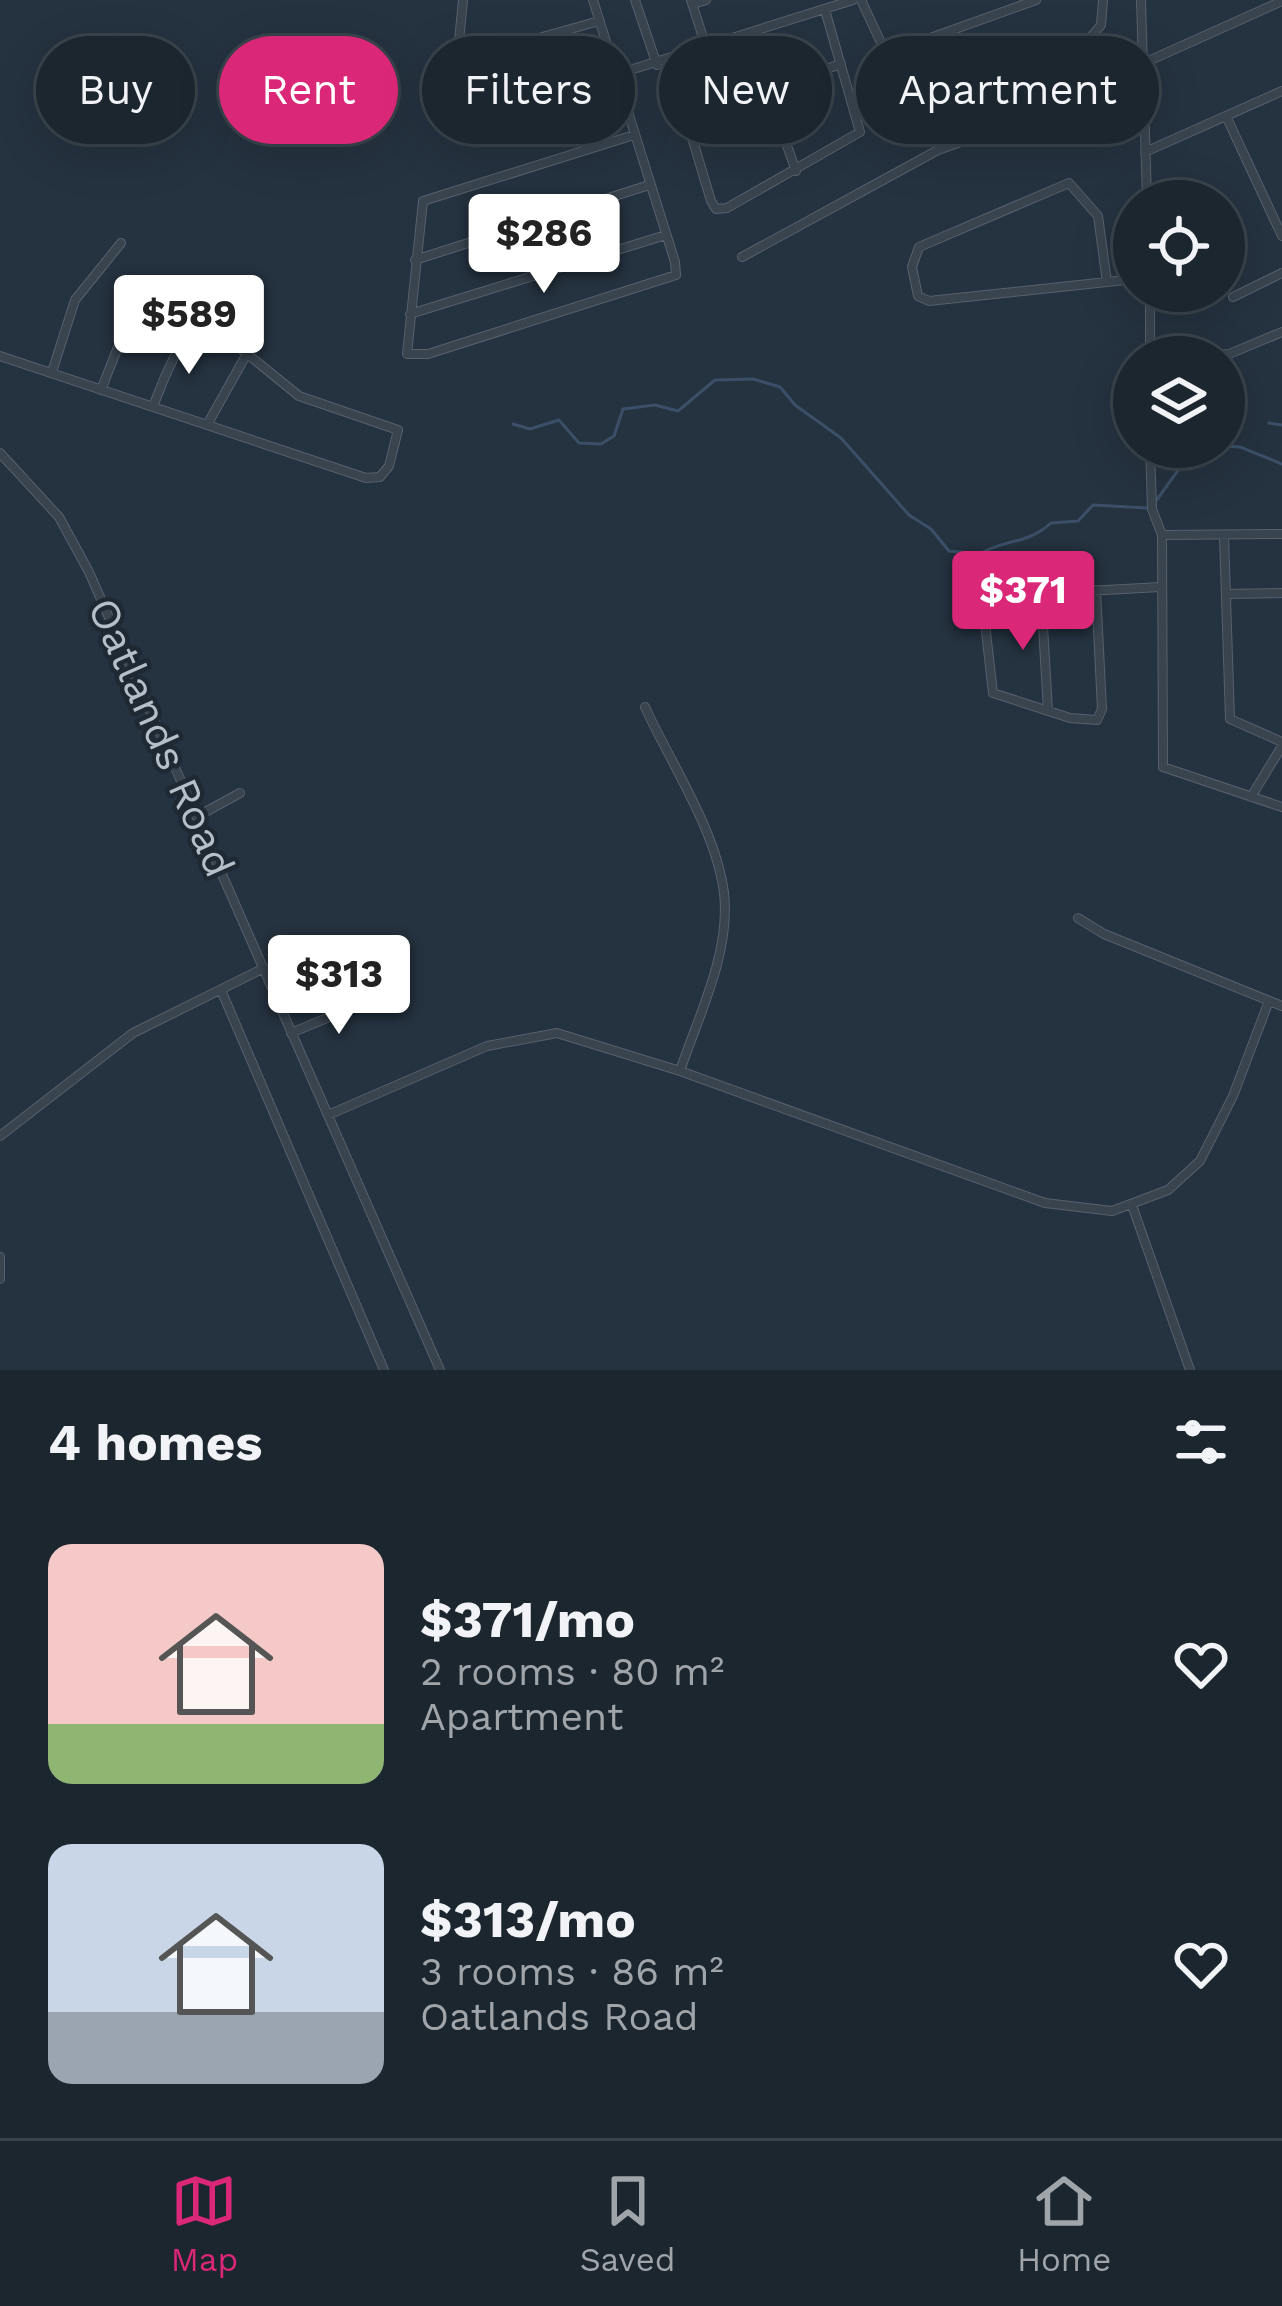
<!DOCTYPE html>
<html lang="en">
<head>
<meta charset="utf-8">
<style>
  :root { --surface:#1c262f; --page:#252e37; --text:#f1f3f6; --muted:#a0a5aa; --line:#3a434b; --accent:#db2777 }
  body { margin:0; font-family:"Work Sans",sans-serif; background:var(--page); color:var(--text); height:100vh; display:flex; flex-direction:column; font-size:45px; white-space:nowrap }
  * { box-sizing:border-box; margin:0 }
  p { font-size:39px; color:var(--muted) }
  .icon { flex:none; width:66px; height:66px; fill:none; stroke:currentColor; stroke-width:2; stroke-linecap:round; stroke-linejoin:round }
  .map { position:relative; height:1370px; overflow:hidden }
  .side { display:flex; flex-direction:column; background:var(--surface); flex:1 }
  .side>* { flex:none }
  .top-card { position:absolute; left:36px; top:36px; width:1212px; height:108px; display:flex; gap:24px }
  .fabs { position:absolute; left:1113px; top:180px; display:grid; gap:24px }
  .fabs a { display:grid; place-items:center; width:132px; height:132px; border-radius:50%; background:var(--surface); box-shadow:0 12px 48px #0002,0 0 0 3px var(--line); font-size:60px }
  .price { position:absolute; translate:-50% -102px; padding:0 27px; border-radius:12px; background:#fff; color:#222; font-size:39px; line-height:78px; filter:drop-shadow(0 3px 6px #0008) }
  .price::after { content:''; position:absolute; left:50%; top:72px; width:36px; height:27px; margin-left:-18px; background:inherit; clip-path:polygon(0 0,100% 0,50% 100%) }
  .price.active { background:var(--accent); color:#fff }
  ul { padding:0; list-style:none }
  li { display:flex; align-items:center; gap:36px; height:300px; padding:0 48px }
  li span { display:grid; place-items:center; flex:none; width:336px; height:240px; border-radius:24px; color:#555 }
  li>.icon { margin-inline-start:auto }
  span .icon { width:144px; height:144px; fill:#fffc; stroke-width:1 }
  li b { font-size:51px }
  h2 { display:flex; justify-content:space-between; align-items:center; height:144px; padding:0 48px; font-size:51px }
  .tag { padding:0 42px; border-radius:54px; background:var(--surface); box-shadow:0 12px 48px #0002,0 0 0 3px var(--line); font-size:42px; line-height:108px }
  .tag.active { background:var(--accent); color:#fff }
  .menu { display:flex; justify-content:space-around; align-items:center; height:168px; border-top:3px solid var(--line); background:var(--surface); font-size:33px; color:var(--muted) }
  .menu a { display:grid; justify-items:center; gap:6px }
  .menu .active { color:var(--accent) }
  .map>svg:first-child { display:block }
  .lines { fill:none; stroke-linecap:round; stroke-linejoin:round }
  .stream { stroke:#3b5068; stroke-width:3 }
  .minor-casing { stroke:#57616d; stroke-width:10 }
  .minor { stroke:#39444f; stroke-width:8 }
  .labels { text-anchor:middle; stroke-width:9; stroke-linejoin:round; paint-order:stroke }
  .street-label { font-size:42px; fill:#b6beca; stroke:#1e2934 }
</style>
</head>
<body>
<div class="map">
<svg width="1282" height="1370" viewBox="0 0 1282 1370">
  <rect width="100%" height="100%" fill="#25323f"/>
  <g class="lines">
    <path class="stream" d="M1269,423L1282,425
      M513,424L530,429L559,420L579,443L601,444L614,436L623,409L655,405L678,411L715,380L753,379L780,387L795,405L841,438L909,515L931,529L949,551L980,554C1003,539 1027,545 1051,523L1078,521L1093,505L1147,508
      M1224,446L1240,447L1282,464
      M1156,501L1179,469L1216,447"/>
    <g class="minor-casing">
      <path id="minor" d="M463,0L452,113L461,123L853,0
        M593,0L675,262L676,275L428,354H407L423,201L634,135
        M635,0L657,65
        M691,0L707,50
        M861,0L883,47L894,51L1036,0
        M1141,0L1147,201
        M693,4L706,0
        M912,47L929,87L943,92L1090,38L1101,25L1103,0
        M457,61L599,21
        M669,61L711,201L716,209L727,208L860,132L825,10
        M1144,63L1282,1
        M767,89L796,171
        M686,116L841,64
        M1226,116L1282,236
        M1145,152L1282,91
        M742,257L938,150L1144,77
        M415,260L649,185
        M1107,282L1098,216L1069,183L919,247L912,267L918,296L929,301L1107,282L1134,279
        M1150,291V357L1229,354L1282,332
        M1233,297L1282,273
        M410,314L666,235
        M0,356L366,478L380,477L389,466L398,430L299,396L214,327C177,330 166,377 153,406
        M52,372L75,300L121,243
        M101,390L126,327L161,282
        M207,425L245,357
        M1150,447L1152,509L1162,535L1163,767L1282,807
        M0,453L59,517L89,572L440,1370
        M1162,535L1282,534
        M1224,536L1230,719L1282,742
        M1096,590L1102,709L1097,720L1070,718L993,693L982,597L1160,587
        M1041,592L1048,711
        M1226,594L1282,593
        M645,707C671,764 716,830 724,893C731,952 698,1017 680,1071
        M1251,797L1282,746
        M198,816L240,793
        M1078,918L1104,934L1282,1006
        M221,990L384,1370
        M291,1033L370,1000
        M328,1115L487,1046L557,1033L680,1071L1045,1203L1112,1211L1168,1190L1200,1161L1233,1096L1269,1001
        M0,1136L133,1033L264,968
        M1133,1208L1190,1370
        M0,1257V1279"/>
    </g>
    <use href="#minor" class="minor"/>
  </g>
  <g class="labels">
    <g class="street-label">
      <text transform="translate(162 737) rotate(66)" y="15">Oatlands Road</text>
    </g>
  </g>
</svg>
<div class="fabs">
<a><svg class="icon" aria-label="locate" viewBox="0 0 24 24"><circle cx="12" cy="12" r="6"/><path d="M12 2v4M12 18v4M2 12h4M18 12h4"/></svg></a>
<a><svg class="icon" aria-label="layers" viewBox="0 0 24 24"><path d="M12 4l9 5-9 5-9-5zM3 14l9 5 9-5"/></svg></a>
</div>
<b class="price" style="left:544px;top:296px">$286</b>
<b class="price" style="left:189px;top:377px">$589</b>
<b class="price active" style="left:1023px;top:653px">$371</b>
<b class="price" style="left:339px;top:1037px">$313</b>
<div class="top-card">
<a class="tag">Buy</a>
<a class="tag active">Rent</a>
<a class="tag">Filters</a>
<a class="tag">New</a>
<a class="tag">Apartment</a>
</div>
</div>
<section class="side">
<h2>4 homes<svg class="icon" aria-label="filters" viewBox="0 0 24 24"><path d="M4 7h16M4 17h16"/><circle cx="9" cy="7" r="2"/><circle cx="15" cy="17" r="2"/></svg></h2>
<ul>
<li><span style="background:linear-gradient(#f6c9c9 75%,#8fb573 0)"><svg class="icon" aria-label="home" viewBox="0 0 24 24"><path d="M3 11l9-7 9 7M6 9v11h12V9"/></svg></span><div><b>$371/mo</b><p>2 rooms · 80 m²</p><p>Apartment</p></div><svg class="icon" aria-label="heart" viewBox="0 0 24 24"><path d="M12 20l-8-8c-3-5 5-10 8-4 3-6 11-1 8 4z"/></svg></li>
<li><span style="background:linear-gradient(#c9d6e8 70%,#9aa5b1 0)"><svg class="icon" aria-label="home" viewBox="0 0 24 24"><path d="M3 11l9-7 9 7M6 9v11h12V9"/></svg></span><div><b>$313/mo</b><p>3 rooms · 86 m²</p><p>Oatlands Road</p></div><svg class="icon" aria-label="heart" viewBox="0 0 24 24"><path d="M12 20l-8-8c-3-5 5-10 8-4 3-6 11-1 8 4z"/></svg></li>
</ul>
</section>
<nav class="menu">
<a class="active"><svg class="icon" aria-label="map" viewBox="0 0 24 24"><path d="M3 6l6-2 6 2 6-2v14l-6 2-6-2-6 2zM9 4v14M15 6v14"/></svg>Map</a>
<a><svg class="icon" aria-label="saved" viewBox="0 0 24 24"><path d="M7 4h10v16l-5-4-5 4z"/></svg>Saved</a>
<a><svg class="icon" aria-label="home" viewBox="0 0 24 24"><path d="M3 11l9-7 9 7M6 9v11h12V9"/></svg>Home</a>
</nav>
</body>
</html>
